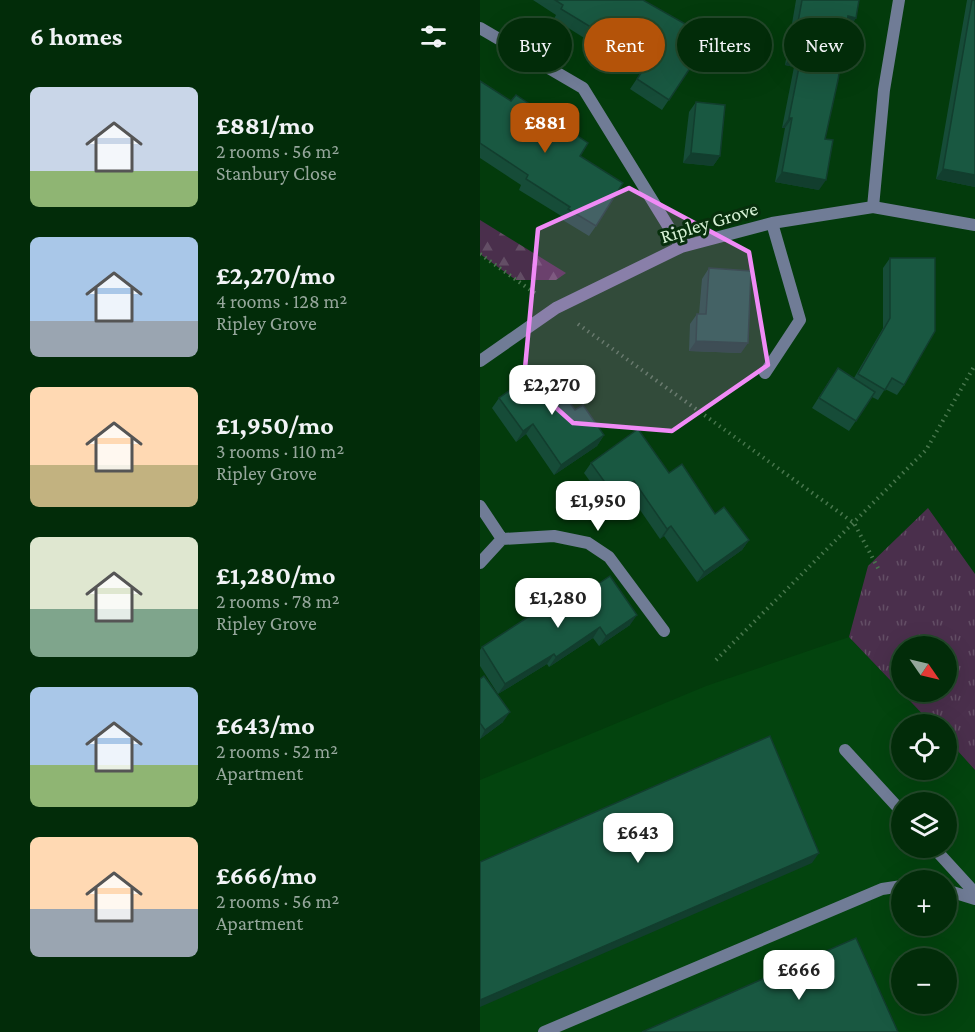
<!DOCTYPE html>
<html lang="en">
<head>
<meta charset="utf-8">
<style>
  :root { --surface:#022c09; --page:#0c3412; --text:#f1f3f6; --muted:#96a79c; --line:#23482a; --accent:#b45309 }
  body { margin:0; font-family:"Crimson Pro",serif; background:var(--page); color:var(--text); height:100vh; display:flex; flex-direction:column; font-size:22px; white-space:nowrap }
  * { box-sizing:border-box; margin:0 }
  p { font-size:20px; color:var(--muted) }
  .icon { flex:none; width:33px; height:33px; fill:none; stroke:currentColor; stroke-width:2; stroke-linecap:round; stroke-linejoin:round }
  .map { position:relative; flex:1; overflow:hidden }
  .drawer { display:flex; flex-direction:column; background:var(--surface); width:480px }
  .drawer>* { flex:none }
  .hud { position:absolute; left:18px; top:18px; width:387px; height:54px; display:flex; gap:12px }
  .needle { width:39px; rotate:124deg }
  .tools { position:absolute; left:411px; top:636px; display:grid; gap:12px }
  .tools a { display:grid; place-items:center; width:66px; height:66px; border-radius:50%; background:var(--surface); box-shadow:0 6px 24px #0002,0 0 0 2px var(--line); font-size:30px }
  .price { position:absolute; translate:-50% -51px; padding:0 14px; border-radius:12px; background:#fff; color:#222; font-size:20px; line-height:39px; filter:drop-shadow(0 2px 3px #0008) }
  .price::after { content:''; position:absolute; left:50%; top:36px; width:18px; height:14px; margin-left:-9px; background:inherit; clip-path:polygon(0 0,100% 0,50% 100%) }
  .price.selected { background:var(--accent); color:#fff }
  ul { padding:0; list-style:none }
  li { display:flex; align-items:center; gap:18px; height:150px; padding:0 30px }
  li span { display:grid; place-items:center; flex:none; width:168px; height:120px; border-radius:9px; color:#555 }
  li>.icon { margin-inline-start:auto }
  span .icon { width:72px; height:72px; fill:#fffc; stroke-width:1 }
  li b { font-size:26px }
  h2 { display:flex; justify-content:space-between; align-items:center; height:72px; padding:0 30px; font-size:26px }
  .chip { padding:0 21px; border-radius:27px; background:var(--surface); box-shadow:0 6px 24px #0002,0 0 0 2px var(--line); font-size:21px; line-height:54px }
  .chip.selected { background:var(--accent); color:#fff }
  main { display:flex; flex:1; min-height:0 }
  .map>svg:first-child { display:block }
  .built { fill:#03440e; fill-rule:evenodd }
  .grass { fill:url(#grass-tufts); fill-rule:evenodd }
  .forest { fill:url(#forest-firs) }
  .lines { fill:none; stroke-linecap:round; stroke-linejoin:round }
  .path { stroke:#48764d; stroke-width:4; stroke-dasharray:1.5 4.5; stroke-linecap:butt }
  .lane { stroke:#707c96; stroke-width:12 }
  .street { stroke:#707c96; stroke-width:12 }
  .wall { fill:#164c38 }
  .shaded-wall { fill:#123e2e }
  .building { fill:#195841; stroke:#123e2e; stroke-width:1.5 }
  .marked { fill:#f08bf6; fill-opacity:0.2; stroke:#f08bf6; stroke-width:4.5; stroke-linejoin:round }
  .labels { text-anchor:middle; stroke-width:6; stroke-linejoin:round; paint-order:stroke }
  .street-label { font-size:20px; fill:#d6f1d5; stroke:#072f0c }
</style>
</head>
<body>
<main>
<section class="drawer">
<h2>6 homes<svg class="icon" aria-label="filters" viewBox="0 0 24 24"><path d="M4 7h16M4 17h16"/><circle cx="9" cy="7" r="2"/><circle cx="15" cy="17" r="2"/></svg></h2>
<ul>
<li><span style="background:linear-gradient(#c9d6e8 70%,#8fb573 0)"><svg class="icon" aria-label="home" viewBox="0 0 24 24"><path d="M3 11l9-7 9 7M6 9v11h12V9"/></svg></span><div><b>£881/mo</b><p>2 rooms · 56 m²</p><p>Stanbury Close</p></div></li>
<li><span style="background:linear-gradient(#a9c7e8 70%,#9aa5b1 0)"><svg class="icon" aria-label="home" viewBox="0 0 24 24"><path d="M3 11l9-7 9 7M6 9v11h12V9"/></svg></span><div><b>£2,270/mo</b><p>4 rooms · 128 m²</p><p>Ripley Grove</p></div></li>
<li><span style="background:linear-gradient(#ffd9b3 65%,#c2b280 0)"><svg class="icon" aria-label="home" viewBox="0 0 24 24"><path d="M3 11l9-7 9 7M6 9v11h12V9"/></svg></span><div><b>£1,950/mo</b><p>3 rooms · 110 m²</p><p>Ripley Grove</p></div></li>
<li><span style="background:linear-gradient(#dfe7d0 60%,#7fa58c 0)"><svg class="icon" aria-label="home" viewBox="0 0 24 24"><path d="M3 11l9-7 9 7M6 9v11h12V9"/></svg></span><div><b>£1,280/mo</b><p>2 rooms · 78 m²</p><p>Ripley Grove</p></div></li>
<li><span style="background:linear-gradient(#a9c7e8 65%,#8fb573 0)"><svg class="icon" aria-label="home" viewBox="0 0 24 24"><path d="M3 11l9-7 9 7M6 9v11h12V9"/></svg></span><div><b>£643/mo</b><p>2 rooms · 52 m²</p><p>Apartment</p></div></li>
<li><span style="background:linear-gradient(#ffd9b3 60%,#9aa5b1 0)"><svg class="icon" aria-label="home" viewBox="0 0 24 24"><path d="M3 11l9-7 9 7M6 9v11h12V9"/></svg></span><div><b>£666/mo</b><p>2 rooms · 56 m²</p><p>Apartment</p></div></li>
</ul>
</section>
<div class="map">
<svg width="495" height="1032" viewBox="0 0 495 1032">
  <defs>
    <pattern id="grass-tufts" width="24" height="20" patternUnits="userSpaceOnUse" patternTransform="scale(1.5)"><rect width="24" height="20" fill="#4a2f4c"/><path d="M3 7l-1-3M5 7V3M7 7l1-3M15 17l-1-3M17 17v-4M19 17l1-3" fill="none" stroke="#634e65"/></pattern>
    <pattern id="forest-firs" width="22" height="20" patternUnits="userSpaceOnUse" patternTransform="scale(1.5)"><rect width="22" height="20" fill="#4a2f4c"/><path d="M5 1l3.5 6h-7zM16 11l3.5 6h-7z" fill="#634e65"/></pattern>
  </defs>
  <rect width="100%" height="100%" fill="#033b0c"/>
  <path class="built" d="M369,637L452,724H422V770H466L467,739L495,770V1032H0V780L226,686ZM422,802H466V848H422ZM422,880H466V926H422ZM422,958H466V1004H422Z"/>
  <path class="grass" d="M448,508L495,574V770L467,739L466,724H452L369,637L388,566ZM422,646H466V692H422Z"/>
  <path class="forest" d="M0,220L86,273L76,280H36L0,254Z"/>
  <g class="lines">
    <path class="path" d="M0,254L56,294
      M98,324L374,523L399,570
      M236,660L446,450L495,365"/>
    <path class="lane" d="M365,750L422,812
      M454,848L495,893
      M466,890L495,899
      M64,1032L402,889L422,886"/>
    <path class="street" d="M0,28L103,88L201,247
      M393,207L404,90L419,0
      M0,361L76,308L201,247L292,223L393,207L495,225
      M285,373L320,320L292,223
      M0,506L22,539L74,536L108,543L129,557L184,631
      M0,563L22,539"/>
  </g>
  <path class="wall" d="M53,0H163L230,38L182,110L150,89L160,74L115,48L117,46L74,19L76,15Z
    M316,0H379L376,18L369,28L366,27L345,139L339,190L295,182L305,128H302L314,67L305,65Z
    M487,0H495V187L456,179Z
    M0,81L100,156L116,226L109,236L81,219L83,217L39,190L41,185L0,158Z
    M216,102L240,156L233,166L203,163L209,112Z
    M410,258L424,385L417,395L405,389L398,400L392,397L369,431L332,408L351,378H374L403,328V268Z
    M229,268L261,353L209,351L210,324L217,314H219L222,279Z
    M19,398L95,410L124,435L117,446L74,475L46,434L36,442L12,408Z
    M111,463L189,473L235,514L269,540L262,550L217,582L184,536L180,539L147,491L127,505L104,473Z
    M88,604L150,625L119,646L113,638L69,667L67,664L18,694L0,666V650L2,647Z
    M0,679L23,722L0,739Z"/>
  <path class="shaded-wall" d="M368,16L376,18L369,28L360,26Z
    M312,55L321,57L314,67L305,65Z
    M309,118H312L305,128H302Z
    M211,153L240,156L233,166L203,163Z
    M463,169L495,175V187L456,179Z
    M302,172L346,180L339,190L295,182Z
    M216,341L268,343L261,353L209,351Z
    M53,424L46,434L36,442L43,431Z
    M124,435L117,446L74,475L81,465Z
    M154,481L147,491L127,505L134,495Z
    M191,526L184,536L180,539L187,529Z
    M269,540L262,550L217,582L224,572Z
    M157,615L150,625L119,646L126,636Z
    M120,627L113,638L69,667L76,657Z
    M74,654L67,664L18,694L25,684Z
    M30,712L23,722L0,739L5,730Z
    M339,853L332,863L0,1007V1000Z"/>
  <path class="building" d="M75,0H163L230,38L189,100L157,79L167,64L122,38L124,35L81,9L83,5Z
    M322,0H379L376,18L368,16L358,80L345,139L353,140L346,180L302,172L312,118H309L321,57L312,55Z
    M492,0H495V175L463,169Z
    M0,81L31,101L36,95L108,143L100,156L143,183L116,226L88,209L90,207L46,179L48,175L0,143Z
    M216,102L245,105L240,156L211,153Z
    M410,258H455V331L424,385L412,378L405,390L378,374L410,318Z
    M229,268L271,271L268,343L216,341L217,314H226Z
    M64,366L95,410L103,405L124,435L81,465L53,424L43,431L19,398Z
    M358,368L395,392L376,421L339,398Z
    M158,429L189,473L202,464L235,514L244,507L269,540L224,572L191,526L187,529L154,481L134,495L111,463Z
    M130,576L157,615L126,636L120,627L76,657L74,654L25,684L2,647L82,595L88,604Z
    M4,676L30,712L5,730L0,723V679Z
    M290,736L339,853L0,1000V862Z
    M376,938L418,1032H162Z"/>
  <path class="marked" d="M149,188L269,252L288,365L192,431L93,423L44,379L58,229Z"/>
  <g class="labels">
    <g class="street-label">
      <text transform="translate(229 222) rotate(-17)" y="7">Ripley Grove</text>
    </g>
  </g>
</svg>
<div class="tools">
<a><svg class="needle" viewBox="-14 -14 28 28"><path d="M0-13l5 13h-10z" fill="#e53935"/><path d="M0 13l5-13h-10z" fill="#96a79c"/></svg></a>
<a><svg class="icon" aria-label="locate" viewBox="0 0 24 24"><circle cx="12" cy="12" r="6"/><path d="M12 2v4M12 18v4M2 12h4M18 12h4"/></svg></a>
<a><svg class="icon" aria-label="layers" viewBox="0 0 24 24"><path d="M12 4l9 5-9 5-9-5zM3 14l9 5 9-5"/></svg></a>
<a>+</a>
<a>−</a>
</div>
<b class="price selected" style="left:65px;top:154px">£881</b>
<b class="price" style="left:72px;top:416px">£2,270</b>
<b class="price" style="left:118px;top:532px">£1,950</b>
<b class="price" style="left:78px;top:629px">£1,280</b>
<b class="price" style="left:158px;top:864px">£643</b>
<b class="price" style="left:319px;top:1001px">£666</b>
<div class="hud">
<a class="chip">Buy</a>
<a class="chip selected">Rent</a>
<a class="chip">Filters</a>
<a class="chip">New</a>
</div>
</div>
</main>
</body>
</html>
